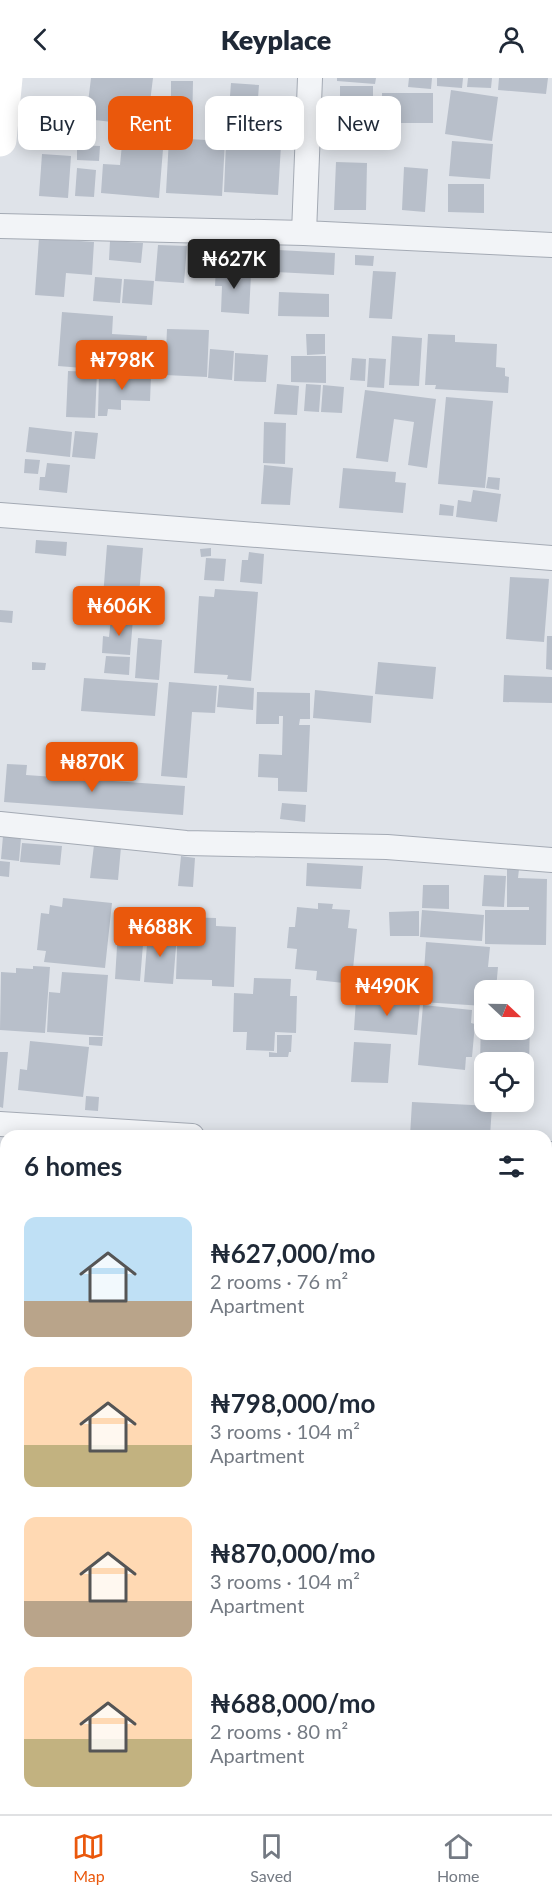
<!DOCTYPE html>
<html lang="en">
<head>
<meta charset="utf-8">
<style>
  :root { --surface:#fff; --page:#f6f6f7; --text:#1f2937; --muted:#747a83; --line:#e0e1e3; --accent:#ea580c }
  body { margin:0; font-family:Lato,sans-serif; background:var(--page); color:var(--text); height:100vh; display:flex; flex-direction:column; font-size:22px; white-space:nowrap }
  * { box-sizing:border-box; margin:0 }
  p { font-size:20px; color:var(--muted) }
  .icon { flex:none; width:33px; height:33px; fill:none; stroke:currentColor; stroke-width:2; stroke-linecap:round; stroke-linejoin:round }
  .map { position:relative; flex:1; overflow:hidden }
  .side { position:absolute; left:0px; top:1052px; width:552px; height:686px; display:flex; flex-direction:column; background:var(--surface); border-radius:18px 18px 0 0; box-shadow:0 3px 15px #0003 }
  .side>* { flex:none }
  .hud { position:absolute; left:18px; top:18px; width:516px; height:54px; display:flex; gap:12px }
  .needle { width:39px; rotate:112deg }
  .buttons { position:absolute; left:474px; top:902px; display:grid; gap:12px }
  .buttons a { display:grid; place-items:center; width:60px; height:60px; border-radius:12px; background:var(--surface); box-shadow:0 3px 15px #0003; font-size:30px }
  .price { position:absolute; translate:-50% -51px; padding:0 14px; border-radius:6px; background:var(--accent); color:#fff; font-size:20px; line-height:39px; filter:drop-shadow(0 2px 3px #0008) }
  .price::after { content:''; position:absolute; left:50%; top:36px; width:18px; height:14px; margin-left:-9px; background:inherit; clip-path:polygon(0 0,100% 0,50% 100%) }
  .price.selected { background:#222; color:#fff }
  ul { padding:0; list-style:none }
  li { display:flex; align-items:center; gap:18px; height:150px; padding:0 24px }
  li span { display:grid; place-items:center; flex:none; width:168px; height:120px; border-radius:12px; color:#555 }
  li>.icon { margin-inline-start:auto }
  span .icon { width:72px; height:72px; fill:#fffc; stroke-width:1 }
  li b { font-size:26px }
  h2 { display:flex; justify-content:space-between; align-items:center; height:72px; padding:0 24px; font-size:26px }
  .tag { padding:0 21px; border-radius:12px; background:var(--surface); box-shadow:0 3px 15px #0003; font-size:21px; line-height:54px }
  .tag.selected { background:var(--accent); color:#fff }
  header { display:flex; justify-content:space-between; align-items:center; height:78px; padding:0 24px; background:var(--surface); font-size:27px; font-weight:800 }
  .tabs { display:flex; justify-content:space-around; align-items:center; height:84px; border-top:2px solid var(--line); background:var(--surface); font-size:16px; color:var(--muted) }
  .tabs a { display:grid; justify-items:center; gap:3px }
  .tabs .selected { color:var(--accent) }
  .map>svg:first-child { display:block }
  .building { fill:#b8bfca }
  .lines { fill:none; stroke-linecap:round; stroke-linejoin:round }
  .street-casing { stroke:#a4aab4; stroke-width:26 }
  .street { stroke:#f2f4f7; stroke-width:24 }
  .secondary { stroke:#fff; stroke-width:33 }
</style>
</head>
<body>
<header><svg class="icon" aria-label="back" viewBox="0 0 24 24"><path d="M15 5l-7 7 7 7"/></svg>Keyplace<svg class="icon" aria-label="person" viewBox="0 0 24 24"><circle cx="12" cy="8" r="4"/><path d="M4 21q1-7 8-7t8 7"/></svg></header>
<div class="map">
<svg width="552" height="1736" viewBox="0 0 552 1736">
  <rect width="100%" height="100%" fill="#dfe3e9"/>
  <path class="building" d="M91,0H153L147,48L86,41Z
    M337,0H376L375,6L337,3Z
    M409,0H432L431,11L408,9Z
    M437,0H463L462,10L437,8Z
    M468,0H492L491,10L467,9Z
    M499,0H548L546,16L498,12Z
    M171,3H193L192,54L171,53Z
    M231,5L259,7L255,59L227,57Z
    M340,8H373V34H340Z
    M451,12L498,19L492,63L445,56Z
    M382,15H433V45H382Z
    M123,56L164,59L159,120L101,115L103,86L120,87Z
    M169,60L225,63L222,118L166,115Z
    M452,63L493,66L490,101L449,98Z
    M226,64L281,67L278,117L224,114Z
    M77,67L100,68L99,83L77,82Z
    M42,76L71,78L68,120L39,118Z
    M336,84L367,85L366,132H334Z
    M404,89L428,91L425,134L402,132Z
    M77,90L96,92L94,119L75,118Z
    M448,106H484V135L448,134Z
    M39,160L94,164L92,197L66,195L64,219L35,217Z
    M110,163L143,165L141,185L109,182Z
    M158,167L187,168L184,205L155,203Z
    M278,172L335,175L334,197L276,194Z
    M355,177L374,178L373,188L355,187Z
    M216,188H235L234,195L251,196L249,236L221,234L222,208H215Z
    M373,193L396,194L392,241L369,240Z
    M95,199L122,201L120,225L93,223Z
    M124,201L154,203L152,227L122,225Z
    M279,214L329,216V239L278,238Z
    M62,234L113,238L112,256L147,258L144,295L58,288Z
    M167,251L209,252L207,299L165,297Z
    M306,256H325V276L307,277Z
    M428,256L455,257V264L497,266L496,289L505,290V298L509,299L508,315L435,311L436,307H425Z
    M392,258L422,260L419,308L389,307Z
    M210,271L234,273L232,302L208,300Z
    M235,275L268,277L266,304L234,303Z
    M291,278H326V305L291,304Z
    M352,280L366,281L365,303L350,302Z
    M369,280L386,281L384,310L367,309Z
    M68,293L97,294L95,340L66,339Z
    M99,296L151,298L150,323L121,322V332L108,331L107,338H98Z
    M277,306L299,308L297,337L274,336Z
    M306,306L321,307L319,334L304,333Z
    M323,307L344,309L342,335L321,334Z
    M365,312L436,321L427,390L408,387L414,344L394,341L388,384L356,380Z
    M446,319L493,323L485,410L438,406Z
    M264,344L286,345L285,386L263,385Z
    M29,349L72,354L70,379L26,374Z
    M75,353L98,355L95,381L72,379Z
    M25,381L40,382L38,396L24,395Z
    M47,385L70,387L67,415L39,412L40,399H45Z
    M264,387L293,390L290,427L261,426Z
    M343,390L396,394L395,404L406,405L403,435L339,430Z
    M488,399L500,400L499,412L486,410Z
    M473,412L501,416L497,444L456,439L458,422L471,424Z
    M440,426L454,428L453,438L439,437Z
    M36,462L67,464L66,478L35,475Z
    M107,467L143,470L139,517L152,518L151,537H139V534L102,532Z
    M211,470V478L201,479L200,471Z
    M249,474L264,476L262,506L240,504L242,482H248Z
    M206,480L226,481L224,503L204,502Z
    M510,499L549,501L544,564L506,561Z
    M215,511L258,514L251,603L227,601L228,597L194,595L199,518L214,519Z
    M0,532L13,533L12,545L0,544Z
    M111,540L133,541L130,577L102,575L103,558L109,559Z
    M547,558H552V592L546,591Z
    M138,560L162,562L159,602L135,600Z
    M106,578L130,579L129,597L104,595Z
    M32,584L46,585L45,592H32Z
    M378,584L436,589L433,621L375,616Z
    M504,597L552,599V625L503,624Z
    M84,600L158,605L155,638L81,633Z
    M169,604L217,608L215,635L192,634L187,700L161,698Z
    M219,607L254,610L253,632L217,629Z
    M315,612L373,618L371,645L313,640Z
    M257,614L310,615V641H300L299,647H310L307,714L278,713V700L258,699L259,676L282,677L283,638H279V646H256Z
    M7,686L27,687L26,697L185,708L183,737L4,724Z
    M282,725L306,727L305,744L280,741Z
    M3,758L21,760L19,783L1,781Z
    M22,765L62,768L60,787L20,784Z
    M94,767L121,769L118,802L90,800Z
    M181,778L195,780L193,809L178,808Z
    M0,783L10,784L9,799L0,798Z
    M307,785L363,788L361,811L306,808Z
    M507,791H519L518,800L547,801L546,867L485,866V832H529V829H507Z
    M484,797L506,798L504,829L482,828Z
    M423,807H449V831L422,830Z
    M63,820L112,825L105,890L44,884L46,873L37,872L41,835L49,836L50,827L62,829Z
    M318,825L333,826L332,831L350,832L348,850L357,851L353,891H346L344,905L316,902L317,893L295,891L297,871L287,870L289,849H295L297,829L318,831Z
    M422,832L484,837L482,863L420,859Z
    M419,833V858H390L389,834Z
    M178,839L216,840V848L236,849L234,909L212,908V902L176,901Z
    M118,853L144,854L140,903L115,901Z
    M148,854L177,856L173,906L144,904Z
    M426,864L490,869L488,889H498L496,911H485L484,928L422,924Z
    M33,888L50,889L45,955L0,952L1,894L16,895V890L33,891Z
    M62,894L108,897L103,958L47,954L49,914L60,915Z
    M385,896L418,897L417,923L383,921Z
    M254,900L291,901L290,918H297L296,955L275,954L274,973L246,972L247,954H233L234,915L253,916Z
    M356,921L420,925L417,957L354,952Z
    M423,927L472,932L471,945L475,946L472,979H466L465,992L418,987Z
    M481,940H484V951H524V941L530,942L529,987H524V984H484V986H480Z
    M277,957H292L291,974H289L288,979H269V974L277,975Z
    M89,959H103L102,968L89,967Z
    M30,963L89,969L83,1019L18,1012L20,991L27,992Z
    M354,964L391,966L388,1005L351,1004Z
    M0,974H8L3,1030L0,1029Z
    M86,1018L99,1019L98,1033L85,1032Z
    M412,1024L492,1028L490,1058H410Z
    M0,1072H6V1113L0,1112Z
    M0,1198L6,1199V1223H0Z
    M0,1237L6,1238V1259H0Z
    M0,1261L6,1262V1276L0,1275Z
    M0,1342L6,1343V1387L0,1386Z
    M0,1393H6V1448H0Z
    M0,1453L6,1454V1511H0Z
    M549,1481H552V1507H549Z
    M546,1572H552V1636H546Z
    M546,1682H552V1736H529V1731H546Z
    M3,1721H6V1731H87V1736H2Z"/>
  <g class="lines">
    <g class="street-casing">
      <path id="street" d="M0,148L304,155L552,167
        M304,155L310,0
        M0,437L552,480
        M0,746L186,765L387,769L552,782
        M0,1046L192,1058
        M546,1175L552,1076
        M546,1352H552
        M546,1660L552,1661
        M214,1736V1731
        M510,1736V1731"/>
    </g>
    <use href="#street" class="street"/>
    <path class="secondary" d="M0,62L6,0"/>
  </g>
</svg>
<div class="buttons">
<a><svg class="needle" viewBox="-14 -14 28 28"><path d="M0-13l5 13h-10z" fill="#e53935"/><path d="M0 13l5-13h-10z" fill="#747a83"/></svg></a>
<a><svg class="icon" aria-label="locate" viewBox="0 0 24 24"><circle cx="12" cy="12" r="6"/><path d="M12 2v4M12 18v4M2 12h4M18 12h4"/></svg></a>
</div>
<b class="price selected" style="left:234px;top:212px">₦627K</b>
<b class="price" style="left:122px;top:313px">₦798K</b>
<b class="price" style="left:119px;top:559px">₦606K</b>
<b class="price" style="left:92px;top:715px">₦870K</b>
<b class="price" style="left:160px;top:880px">₦688K</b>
<b class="price" style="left:387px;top:939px">₦490K</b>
<div class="hud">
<a class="tag">Buy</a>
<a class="tag selected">Rent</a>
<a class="tag">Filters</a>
<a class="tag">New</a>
</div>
<section class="side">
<h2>6 homes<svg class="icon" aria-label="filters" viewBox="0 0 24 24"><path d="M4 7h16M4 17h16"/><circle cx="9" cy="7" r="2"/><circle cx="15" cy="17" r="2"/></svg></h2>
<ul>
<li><span style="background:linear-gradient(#bfe0f5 70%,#b9a48a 0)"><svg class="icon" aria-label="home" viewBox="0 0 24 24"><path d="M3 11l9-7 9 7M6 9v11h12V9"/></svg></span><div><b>₦627,000/mo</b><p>2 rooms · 76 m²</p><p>Apartment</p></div></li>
<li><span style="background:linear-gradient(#ffd9b3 65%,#c2b280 0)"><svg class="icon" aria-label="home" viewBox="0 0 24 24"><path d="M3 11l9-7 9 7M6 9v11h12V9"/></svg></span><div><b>₦798,000/mo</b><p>3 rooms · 104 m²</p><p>Apartment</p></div></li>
<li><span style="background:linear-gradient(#ffd9b3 70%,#b9a48a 0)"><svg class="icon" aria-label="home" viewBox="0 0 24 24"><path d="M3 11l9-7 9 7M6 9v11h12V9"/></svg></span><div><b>₦870,000/mo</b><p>3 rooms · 104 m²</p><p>Apartment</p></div></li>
<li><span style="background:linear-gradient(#ffd9b3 60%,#c2b280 0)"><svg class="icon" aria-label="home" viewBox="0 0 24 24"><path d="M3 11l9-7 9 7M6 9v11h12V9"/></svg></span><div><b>₦688,000/mo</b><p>2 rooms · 80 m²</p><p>Apartment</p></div></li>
</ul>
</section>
</div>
<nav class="tabs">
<a class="selected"><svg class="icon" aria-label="map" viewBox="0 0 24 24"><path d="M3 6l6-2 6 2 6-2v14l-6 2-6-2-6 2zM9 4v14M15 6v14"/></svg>Map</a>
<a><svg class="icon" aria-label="saved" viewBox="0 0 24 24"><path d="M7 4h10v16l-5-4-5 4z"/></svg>Saved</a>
<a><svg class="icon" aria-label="home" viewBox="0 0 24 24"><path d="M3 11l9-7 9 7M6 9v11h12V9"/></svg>Home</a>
</nav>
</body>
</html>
